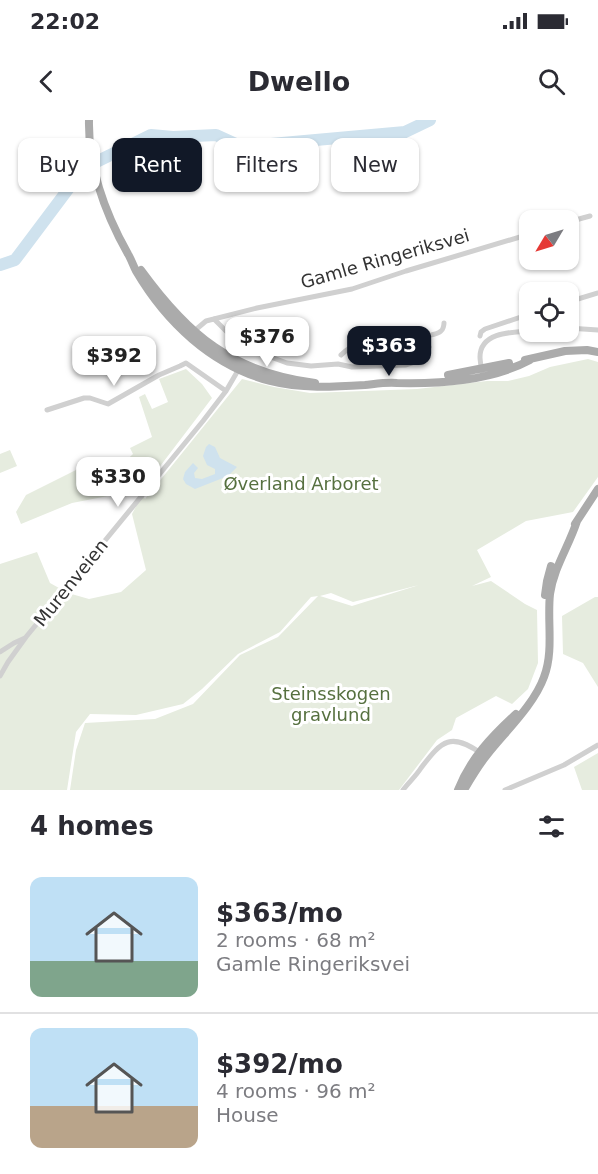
<!DOCTYPE html>
<html lang="en">
<head>
<meta charset="utf-8">
<style>
  :root { --surface:#fff; --page:#f2f2f3; --text:#2b2b33; --muted:#7c7c81; --line:#e1e1e2; --accent:#111827 }
  body { margin:0; font-family:"DejaVu Sans",sans-serif; background:var(--page); color:var(--text); height:100vh; display:flex; flex-direction:column; font-size:22px; white-space:nowrap }
  * { box-sizing:border-box; margin:0 }
  p { font-size:20px; color:var(--muted) }
  .icon { flex:none; width:33px; height:33px; fill:none; stroke:currentColor; stroke-width:2; stroke-linecap:round; stroke-linejoin:round }
  .map { position:relative; height:670px; overflow:hidden }
  .panel { display:flex; flex-direction:column; background:var(--surface); flex:1 }
  .panel>* { flex:none }
  .banner { position:absolute; left:18px; top:18px; width:562px; height:54px; display:flex; gap:12px }
  .needle { width:39px; rotate:232deg }
  .fabs { position:absolute; left:519px; top:90px; display:grid; gap:12px }
  .fabs a { display:grid; place-items:center; width:60px; height:60px; border-radius:12px; background:var(--surface); box-shadow:0 2px 4px #0004; font-size:30px }
  .price { position:absolute; translate:-50% -51px; padding:0 14px; border-radius:12px; background:#fff; color:#222; font-size:20px; line-height:39px; filter:drop-shadow(0 2px 3px #0008) }
  .price::after { content:''; position:absolute; left:50%; top:36px; width:18px; height:14px; margin-left:-9px; background:inherit; clip-path:polygon(0 0,100% 0,50% 100%) }
  .price.active { background:var(--accent); color:#fff }
  ul { padding:0; list-style:none }
  li { display:flex; align-items:center; gap:18px; height:150px; padding:0 30px }
  li+li { border-top:2px solid var(--line) }
  li span { display:grid; place-items:center; flex:none; width:168px; height:120px; border-radius:12px; color:#555 }
  li>.icon { margin-inline-start:auto }
  span .icon { width:72px; height:72px; fill:#fffc; stroke-width:1 }
  li b { font-size:26px }
  h2 { display:flex; justify-content:space-between; align-items:center; height:72px; padding:0 30px; font-size:26px }
  .tag { padding:0 21px; border-radius:12px; background:var(--surface); box-shadow:0 2px 4px #0004; font-size:21px; line-height:54px }
  .tag.active { background:var(--accent); color:#fff }
  .status { display:flex; justify-content:space-between; align-items:center; height:42px; padding:0 30px; background:var(--surface); direction:ltr }
  .status svg { height:16px; fill:currentColor }
  header { display:flex; justify-content:space-between; align-items:center; height:78px; padding:0 30px; background:var(--surface); font-size:27px; font-weight:700 }
  .map>svg:first-child { display:block }
  .green { fill:#e6ecdf; fill-rule:evenodd }
  .water { fill:#cfe2ee }
  .lines { fill:none; stroke-linecap:round; stroke-linejoin:round }
  .river { stroke:#cfe2ee; stroke-width:12 }
  .minor { stroke:#d0d0d0; stroke-width:5 }
  .primary { stroke:#ababab; stroke-width:8 }
  .labels { text-anchor:middle; stroke-width:6; stroke-linejoin:round; paint-order:stroke }
  .street-label { font-size:18px; fill:#333; stroke:#fff }
  .park-label { font-size:18px; fill:#56703f; stroke:#fff }
</style>
</head>
<body>
<div class="status"><b>22:02</b><svg viewBox="0 0 49 12"><path d="M0 12V9h3v3zM5 12V6h3v6zM10 12V3h3v9zM15 12V0h3v12zM26 1h20v11H26zM47 4h2v5h-2z"/></svg></div>
<header><svg class="icon" aria-label="back" viewBox="0 0 24 24"><path d="M15 5l-7 7 7 7"/></svg>Dwello<svg class="icon" aria-label="search" viewBox="0 0 24 24"><circle cx="10" cy="10" r="6"/><path d="M15 15l6 6"/></svg></header>
<div class="map">
<svg width="598" height="670" viewBox="0 0 598 670">
  <rect width="100%" height="100%" fill="#fff"/>
  <path class="green" d="M588,239L598,242V357L573,392L526,401L477,430L491,457L472,466L491,461L525,484L537,490L538,543L528,569L512,584L496,576L456,598L452,610L437,620L399,670H70L76,630L85,603L155,599L193,584L240,535L278,517L318,476L311,477L280,512L238,534L202,569L183,584L136,595L90,594L76,612L67,670H0V444L37,432L50,463L68,473L89,479L121,472L146,450L132,394L142,375L145,379L242,259L274,267L310,273L417,269L487,261H508L529,256L550,247ZM419,465L352,486L320,476L331,473L353,482Z
    M186,249L202,264L212,278L145,366L137,367L115,351L133,334L130,328L152,317L139,277L145,274L152,289L168,282L159,259Z
    M10,330L17,346L0,353V334Z
    M78,349C97,351 108,356 108,376L72,383L21,404L16,392L26,375Z
    M595,477H598V567L583,543L563,534L562,496Z
    M598,633V670H582L574,647Z"/>
  <path class="water" d="M209,324L215,327L220,338L237,347L228,356L195,369L186,364L183,359L185,352L193,343L198,348L194,353L195,358L202,359L215,354V349L207,345L203,336L206,327Z"/>
  <g class="lines">
    <path class="river" d="M0,145L15,140L81,52L88,46L151,15L173,17L216,15L238,25L271,24L405,12L430,0"/>
    <path class="minor" d="M568,102L590,96
      M568,182L598,173
      M214,199L226,211L241,222L260,233L287,243L311,246L338,244L352,247L406,245L415,242L423,231L429,227
      M568,208L598,210
      M193,212L206,201L257,188L352,169L406,151L530,114
      M480,216L481,212L485,209L530,194
      M341,235C360,214 402,225 427,216C431,215 438,214 441,211C443,210 444,205 444,203
      M482,251C481,246 480,241 480,237C480,212 512,212 530,211
      M47,290L84,278H90L108,284L159,255L180,246L186,243L226,271
      M0,532L14,523L25,518
      M0,556L8,542L26,517L203,301L226,271L240,247
      M403,670C409,662 416,656 421,648C442,620 451,612 482,634
      M505,670L564,645L598,625"/>
    <path class="primary" d="M89,0C88,48 105,93 128,134C131,139 133,145 136,151C166,202 211,245 270,261C301,269 333,267 365,265C375,264 386,262 397,263C439,264 493,260 530,240
      M141,150C189,216 232,252 315,263
      M525,240L565,231L587,230L598,232
      M448,255L509,243
      M575,404L598,369
      M545,475L547,461L551,446
      M458,670C470,639 492,616 516,594
      M464,670C471,658 478,646 487,635C505,612 534,585 544,557C554,531 547,501 550,474C554,447 569,426 577,401"/>
  </g>
  <g class="labels">
    <g class="street-label">
      <text transform="translate(385 139) rotate(-16)" y="6">Gamle Ringeriksvei</text>
      <text transform="translate(71 463) rotate(-51)" y="6">Murenveien</text>
    </g>
    <g class="park-label">
      <text x="301" y="370">Øverland Arboret</text>
      <text x="331" y="580">Steinsskogen<tspan x="331" dy="21">gravlund</tspan></text>
    </g>
  </g>
</svg>
<div class="fabs">
<a><svg class="needle" viewBox="-14 -14 28 28"><path d="M0-13l5 13h-10z" fill="#e53935"/><path d="M0 13l5-13h-10z" fill="#7c7c81"/></svg></a>
<a><svg class="icon" aria-label="locate" viewBox="0 0 24 24"><circle cx="12" cy="12" r="6"/><path d="M12 2v4M12 18v4M2 12h4M18 12h4"/></svg></a>
</div>
<b class="price" style="left:267px;top:248px">$376</b>
<b class="price active" style="left:389px;top:257px">$363</b>
<b class="price" style="left:114px;top:267px">$392</b>
<b class="price" style="left:118px;top:388px">$330</b>
<div class="banner">
<a class="tag">Buy</a>
<a class="tag active">Rent</a>
<a class="tag">Filters</a>
<a class="tag">New</a>
</div>
</div>
<section class="panel">
<h2>4 homes<svg class="icon" aria-label="filters" viewBox="0 0 24 24"><path d="M4 7h16M4 17h16"/><circle cx="9" cy="7" r="2"/><circle cx="15" cy="17" r="2"/></svg></h2>
<ul>
<li><span style="background:linear-gradient(#bfe0f5 70%,#7fa58c 0)"><svg class="icon" aria-label="home" viewBox="0 0 24 24"><path d="M3 11l9-7 9 7M6 9v11h12V9"/></svg></span><div><b>$363/mo</b><p>2 rooms · 68 m²</p><p>Gamle Ringeriksvei</p></div></li>
<li><span style="background:linear-gradient(#bfe0f5 65%,#b9a48a 0)"><svg class="icon" aria-label="home" viewBox="0 0 24 24"><path d="M3 11l9-7 9 7M6 9v11h12V9"/></svg></span><div><b>$392/mo</b><p>4 rooms · 96 m²</p><p>House</p></div></li>
</ul>
</section>
</body>
</html>
